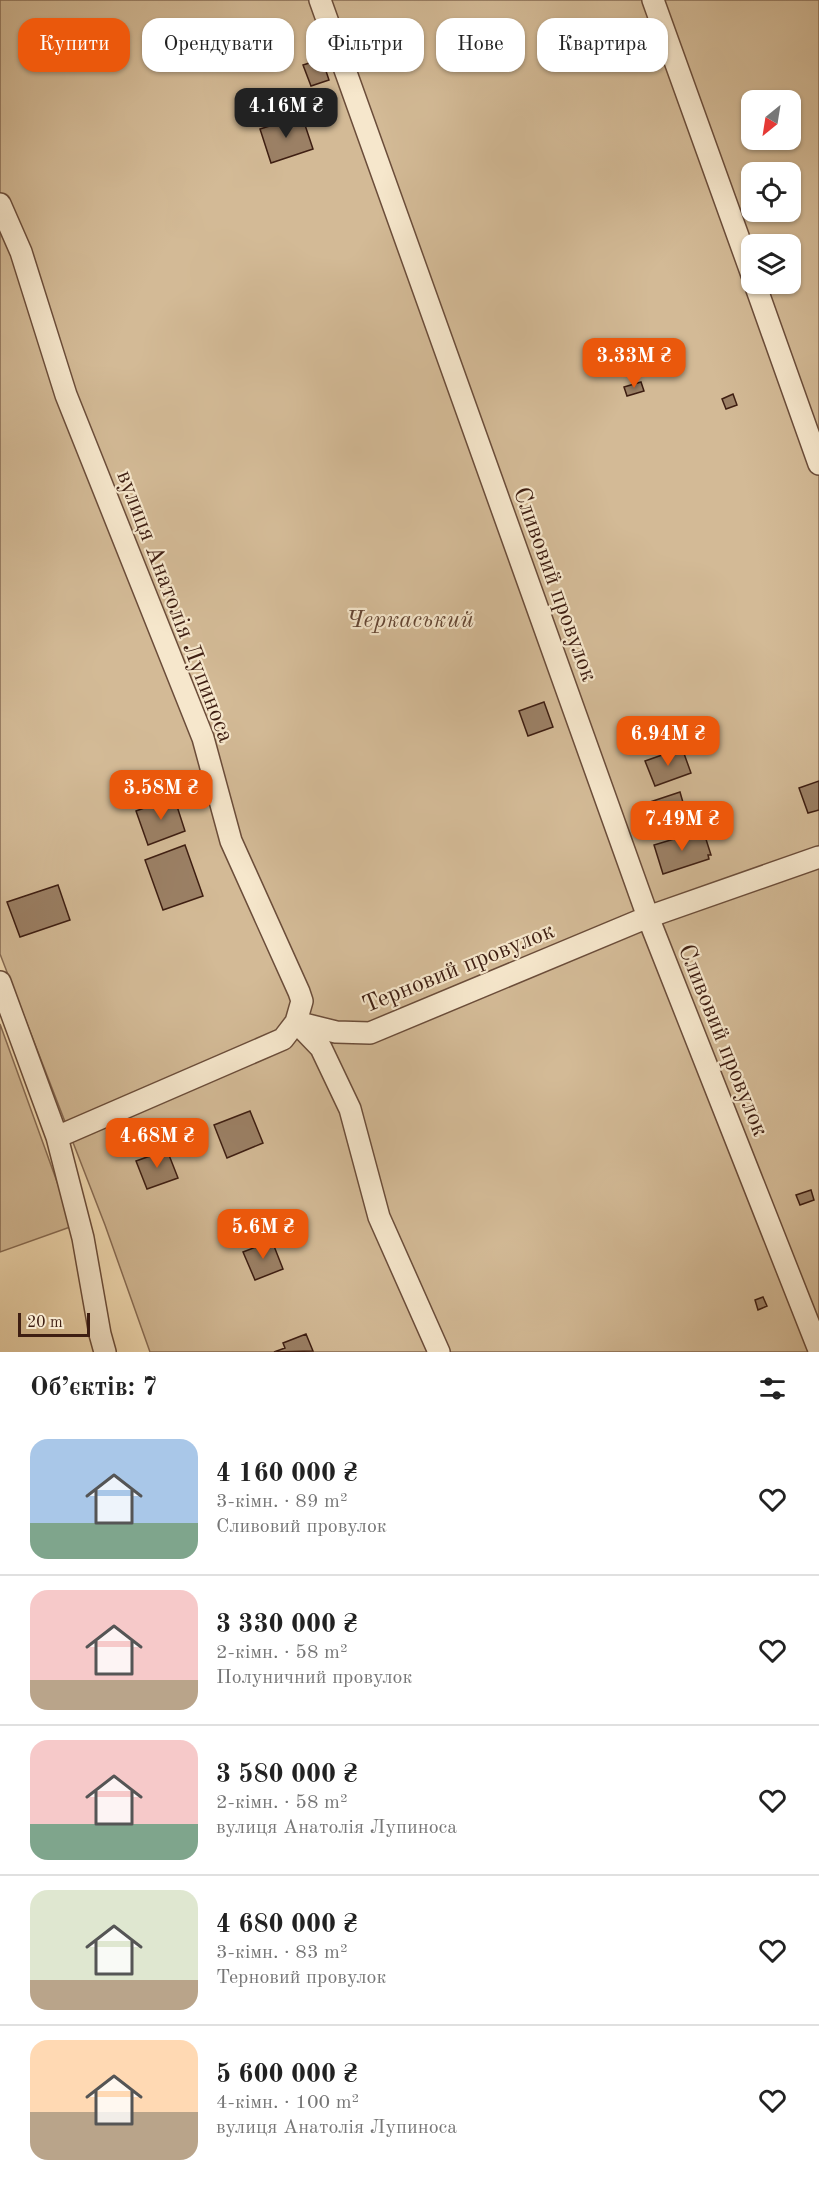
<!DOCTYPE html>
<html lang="uk">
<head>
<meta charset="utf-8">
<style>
  :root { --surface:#fff; --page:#f6f6f6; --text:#222; --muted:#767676; --line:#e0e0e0; --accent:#ea580c }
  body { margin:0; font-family:"Old Standard TT",serif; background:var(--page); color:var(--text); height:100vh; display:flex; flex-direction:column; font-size:22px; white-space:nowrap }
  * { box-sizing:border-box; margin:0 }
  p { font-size:20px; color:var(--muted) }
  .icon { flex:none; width:33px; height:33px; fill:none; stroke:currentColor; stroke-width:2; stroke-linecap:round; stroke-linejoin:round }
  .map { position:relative; height:1352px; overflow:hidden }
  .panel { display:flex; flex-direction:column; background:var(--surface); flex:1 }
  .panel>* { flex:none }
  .guide { position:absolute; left:18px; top:18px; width:783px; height:54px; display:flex; gap:12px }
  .needle { width:39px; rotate:210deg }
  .fabs { position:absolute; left:741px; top:90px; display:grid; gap:12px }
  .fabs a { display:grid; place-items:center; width:60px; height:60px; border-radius:12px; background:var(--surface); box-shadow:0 2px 4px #0004; font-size:30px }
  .scale { position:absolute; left:18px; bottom:15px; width:72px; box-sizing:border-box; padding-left:6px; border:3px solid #3e1e12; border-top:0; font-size:16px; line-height:21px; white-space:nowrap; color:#3e1e12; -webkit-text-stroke:4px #f6e7cc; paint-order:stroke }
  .price { position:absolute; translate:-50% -51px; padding:0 14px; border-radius:12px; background:var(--accent); color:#fff; font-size:20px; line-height:39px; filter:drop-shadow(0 2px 3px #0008) }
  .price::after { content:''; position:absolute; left:50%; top:36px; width:18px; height:14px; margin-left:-9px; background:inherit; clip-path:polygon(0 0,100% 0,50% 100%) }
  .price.on { background:#222; color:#fff }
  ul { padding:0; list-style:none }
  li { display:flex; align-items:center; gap:18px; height:150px; padding:0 30px }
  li+li { border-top:2px solid var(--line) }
  li span { display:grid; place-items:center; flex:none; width:168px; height:120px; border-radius:18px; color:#555 }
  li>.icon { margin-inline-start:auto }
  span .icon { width:72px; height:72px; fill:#fffc; stroke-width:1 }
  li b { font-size:26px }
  h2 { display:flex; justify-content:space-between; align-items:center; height:72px; padding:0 30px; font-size:26px }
  .pill { padding:0 21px; border-radius:18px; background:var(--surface); box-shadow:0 2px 4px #0004; font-size:21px; line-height:54px }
  .pill.on { background:var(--accent); color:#fff }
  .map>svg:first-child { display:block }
  .green { fill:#d3ba96; stroke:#886c54; stroke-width:1.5; fill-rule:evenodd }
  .building { fill:#9b8065; stroke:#3e1e12; stroke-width:1.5 }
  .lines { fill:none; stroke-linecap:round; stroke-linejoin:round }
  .minor-casing { stroke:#6b4d3a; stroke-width:24 }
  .minor { stroke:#f6e7cc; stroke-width:21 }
  .labels { text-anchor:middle; stroke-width:4.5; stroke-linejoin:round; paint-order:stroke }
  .street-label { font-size:24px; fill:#3e1e12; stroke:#f6e7cc }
  .park-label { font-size:24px; font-style:italic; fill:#634533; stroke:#f6e7cc }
</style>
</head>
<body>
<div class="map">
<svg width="819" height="1352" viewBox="0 0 819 1352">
  <rect width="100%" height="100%" fill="#f1dab1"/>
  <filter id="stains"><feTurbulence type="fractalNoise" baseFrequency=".00333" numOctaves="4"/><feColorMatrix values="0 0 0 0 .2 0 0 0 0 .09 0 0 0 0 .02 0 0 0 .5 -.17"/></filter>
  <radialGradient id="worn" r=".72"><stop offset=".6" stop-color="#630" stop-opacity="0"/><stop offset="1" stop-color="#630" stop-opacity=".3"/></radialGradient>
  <path class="green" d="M0,0H819V1352H150L105,1225L0,954ZM752,100H790V140H752ZM752,172H790V212H752ZM752,244H790V284H752Z
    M0,1024L73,1226L0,1252Z"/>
  <path class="building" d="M322,59L329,80L311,86L303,65Z
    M302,116L313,149L271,163L260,129Z
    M641,382L644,391L627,396L624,387Z
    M733,394L737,405L726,409L722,399Z
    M544,702L553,727L528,736L519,711Z
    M682,748L691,773L655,786L645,761Z
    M819,781V810L808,813L799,788Z
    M680,792L686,813L657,821L650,802Z
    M174,797L185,831L148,845L136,811Z
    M694,833L697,835L704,833L711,855H708L709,859L663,874L654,845Z
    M185,845L203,896L163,910L145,860Z
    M58,885L70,920L20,937L7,902Z
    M250,1111L263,1143L227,1158L214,1125Z
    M167,1150L178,1178L147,1189L136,1161Z
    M811,1190L814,1200L800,1205L796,1195Z
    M272,1241L283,1269L255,1280L243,1252Z
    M763,1297L767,1306L758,1310L755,1300Z
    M306,1334L313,1351L274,1352L285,1348L283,1343Z"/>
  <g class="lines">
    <g class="minor-casing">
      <path id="minor" d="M320,0L648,917L819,1350
        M653,0L752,275
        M0,204L21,252L66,395L203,738L231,841L299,992L302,1001L296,1022L321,1048L350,1109L379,1217L439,1352
        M755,284L819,464
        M0,982L57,1137L83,1238L100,1334L105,1352
        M57,1137L283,1039L296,1022L336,1032L370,1033L648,917L819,857"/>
    </g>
    <use href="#minor" class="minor"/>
  </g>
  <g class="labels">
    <g class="street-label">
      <text transform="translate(556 584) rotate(70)" y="8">Сливовий провулок</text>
      <text transform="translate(176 606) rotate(69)" y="8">вулиця Анатолія Лупиноса</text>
      <text transform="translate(458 967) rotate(-22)" y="8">Терновий провулок</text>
      <text transform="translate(724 1040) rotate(68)" y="8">Сливовий провулок</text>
    </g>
    <g class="park-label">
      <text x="410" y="627">Черкаський</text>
    </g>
  </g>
  <rect width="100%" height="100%" filter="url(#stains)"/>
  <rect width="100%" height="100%" fill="url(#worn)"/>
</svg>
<div class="fabs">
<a><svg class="needle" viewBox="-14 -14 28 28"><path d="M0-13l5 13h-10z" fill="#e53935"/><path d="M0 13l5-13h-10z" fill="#767676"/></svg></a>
<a><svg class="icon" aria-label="locate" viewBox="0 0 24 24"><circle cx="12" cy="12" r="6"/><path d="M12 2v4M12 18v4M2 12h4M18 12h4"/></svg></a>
<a><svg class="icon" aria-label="layers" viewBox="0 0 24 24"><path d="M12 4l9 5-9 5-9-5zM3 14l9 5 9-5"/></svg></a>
</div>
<div class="scale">20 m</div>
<b class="price on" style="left:286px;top:139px">4.16M ₴</b>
<b class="price" style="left:634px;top:389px">3.33M ₴</b>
<b class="price" style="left:668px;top:767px">6.94M ₴</b>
<b class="price" style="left:161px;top:821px">3.58M ₴</b>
<b class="price" style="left:682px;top:852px">7.49M ₴</b>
<b class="price" style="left:157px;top:1169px">4.68M ₴</b>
<b class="price" style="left:263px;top:1260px">5.6M ₴</b>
<div class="guide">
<a class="pill on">Купити</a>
<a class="pill">Орендувати</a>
<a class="pill">Фільтри</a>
<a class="pill">Нове</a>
<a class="pill">Квартира</a>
</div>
</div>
<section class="panel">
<h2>Об’єктів: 7<svg class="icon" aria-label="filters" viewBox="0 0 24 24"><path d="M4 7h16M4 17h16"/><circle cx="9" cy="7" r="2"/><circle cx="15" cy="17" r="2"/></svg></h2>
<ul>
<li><span style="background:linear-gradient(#a9c7e8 70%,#7fa58c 0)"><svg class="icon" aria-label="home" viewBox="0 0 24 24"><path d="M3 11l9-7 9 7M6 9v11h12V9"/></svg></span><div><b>4 160 000 ₴</b><p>3-кімн. · 89 m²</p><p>Сливовий провулок</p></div><svg class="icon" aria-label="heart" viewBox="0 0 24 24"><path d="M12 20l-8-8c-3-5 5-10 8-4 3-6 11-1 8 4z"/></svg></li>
<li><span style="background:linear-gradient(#f6c9c9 75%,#b9a48a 0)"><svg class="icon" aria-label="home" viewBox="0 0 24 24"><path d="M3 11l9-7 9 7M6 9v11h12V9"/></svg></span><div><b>3 330 000 ₴</b><p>2-кімн. · 58 m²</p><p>Полуничний провулок</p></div><svg class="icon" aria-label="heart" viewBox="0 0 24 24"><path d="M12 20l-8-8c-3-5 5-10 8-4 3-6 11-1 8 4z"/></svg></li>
<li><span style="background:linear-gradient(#f6c9c9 70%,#7fa58c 0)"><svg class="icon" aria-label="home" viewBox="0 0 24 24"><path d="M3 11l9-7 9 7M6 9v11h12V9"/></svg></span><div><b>3 580 000 ₴</b><p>2-кімн. · 58 m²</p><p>вулиця Анатолія Лупиноса</p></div><svg class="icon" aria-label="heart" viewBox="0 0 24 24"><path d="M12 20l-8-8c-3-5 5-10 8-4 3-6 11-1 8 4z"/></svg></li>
<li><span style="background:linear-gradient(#dfe7d0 75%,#b9a48a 0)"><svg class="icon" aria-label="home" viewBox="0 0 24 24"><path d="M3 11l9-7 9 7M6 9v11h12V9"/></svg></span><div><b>4 680 000 ₴</b><p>3-кімн. · 83 m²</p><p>Терновий провулок</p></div><svg class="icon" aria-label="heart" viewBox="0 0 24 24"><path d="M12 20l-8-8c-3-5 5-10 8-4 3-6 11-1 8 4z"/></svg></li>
<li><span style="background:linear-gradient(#ffd9b3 60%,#b9a48a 0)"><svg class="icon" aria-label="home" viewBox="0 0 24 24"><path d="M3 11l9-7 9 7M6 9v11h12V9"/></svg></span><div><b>5 600 000 ₴</b><p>4-кімн. · 100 m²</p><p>вулиця Анатолія Лупиноса</p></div><svg class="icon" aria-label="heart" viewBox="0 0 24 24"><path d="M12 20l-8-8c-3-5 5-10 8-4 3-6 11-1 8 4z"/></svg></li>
</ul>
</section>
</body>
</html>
